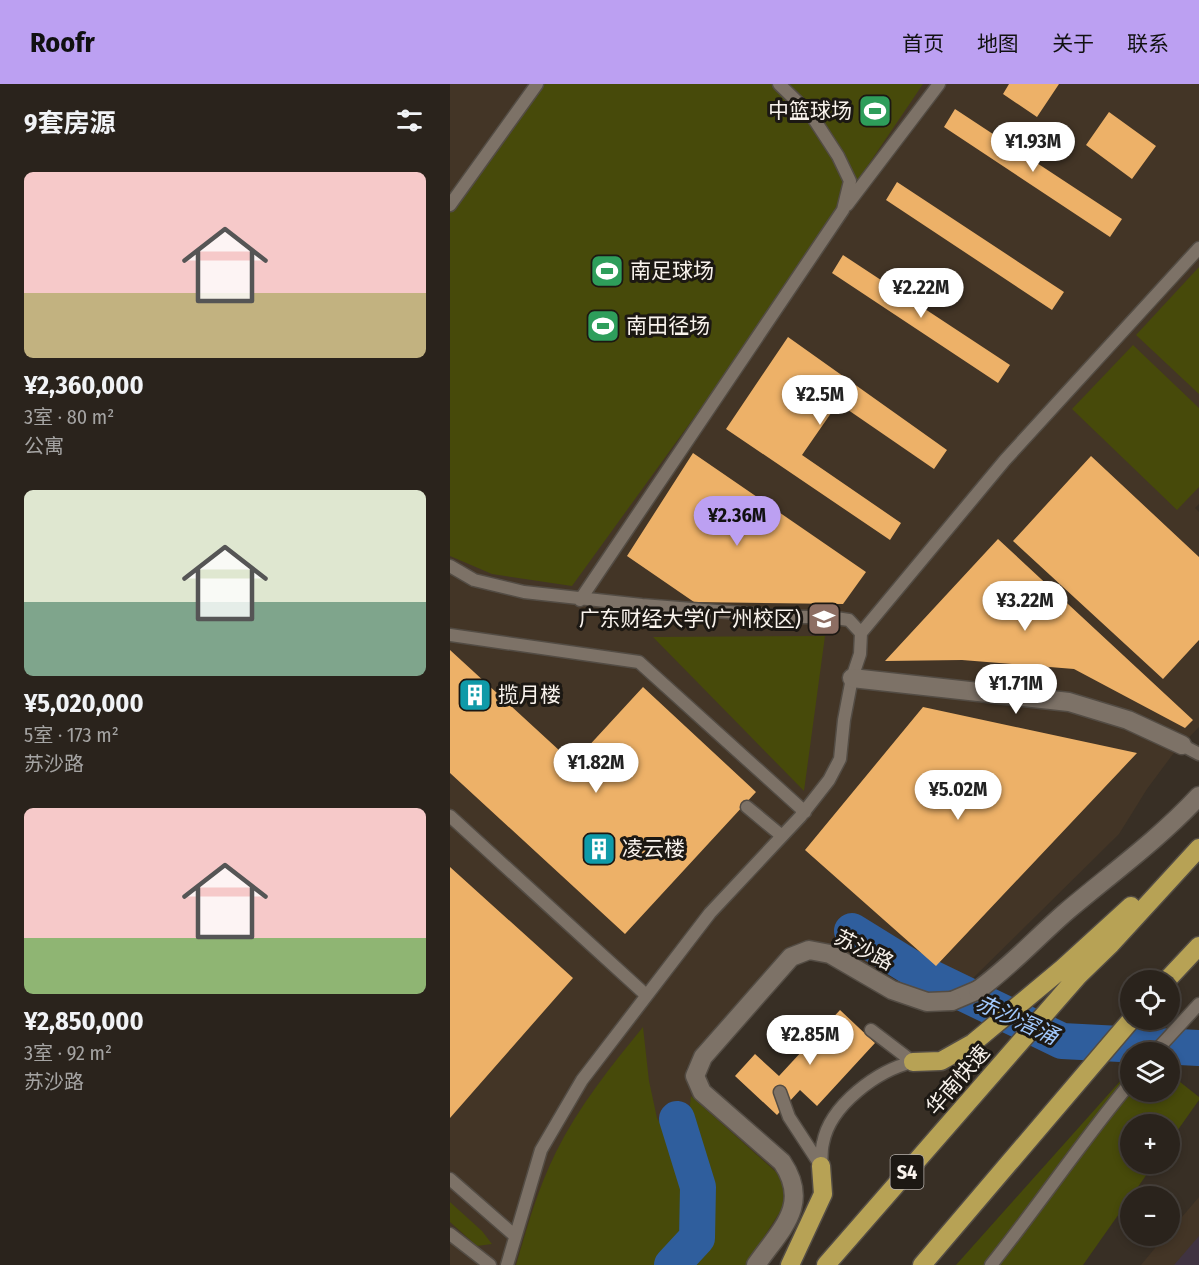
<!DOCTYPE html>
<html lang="zh">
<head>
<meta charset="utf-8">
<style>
  :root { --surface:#2a231c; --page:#322b25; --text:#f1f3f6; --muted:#a5a4a3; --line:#46403b; --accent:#bca0f2 }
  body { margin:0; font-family:"Fira Sans Condensed","Noto Sans SC",sans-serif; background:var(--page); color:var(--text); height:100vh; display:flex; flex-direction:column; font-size:22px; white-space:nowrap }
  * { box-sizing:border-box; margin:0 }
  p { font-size:20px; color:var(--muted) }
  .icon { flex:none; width:33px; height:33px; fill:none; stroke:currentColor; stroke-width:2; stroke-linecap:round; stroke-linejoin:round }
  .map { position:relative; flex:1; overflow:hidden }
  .details { display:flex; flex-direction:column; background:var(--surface); width:450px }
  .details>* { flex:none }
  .tools { position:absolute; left:670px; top:886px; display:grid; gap:12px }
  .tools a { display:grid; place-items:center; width:60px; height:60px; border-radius:50%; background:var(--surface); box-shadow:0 3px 9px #0003,0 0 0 2px var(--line); font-size:30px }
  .price { position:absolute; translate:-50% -51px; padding:0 14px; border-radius:21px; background:#fff; color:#222; font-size:20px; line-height:39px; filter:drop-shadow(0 2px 3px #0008) }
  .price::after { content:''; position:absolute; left:50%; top:36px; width:18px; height:14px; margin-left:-9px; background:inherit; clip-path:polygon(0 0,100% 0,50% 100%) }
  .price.on { background:var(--accent); color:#111 }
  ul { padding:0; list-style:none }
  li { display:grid; align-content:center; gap:12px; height:318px; padding:0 24px }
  li span { display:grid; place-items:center; height:186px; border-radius:9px; color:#555 }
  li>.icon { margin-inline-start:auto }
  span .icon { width:108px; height:108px; fill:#fffc; stroke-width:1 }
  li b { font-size:26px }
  h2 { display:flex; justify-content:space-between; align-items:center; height:72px; padding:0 24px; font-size:26px }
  header { display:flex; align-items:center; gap:36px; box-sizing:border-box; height:84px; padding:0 30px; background:var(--accent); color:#111 }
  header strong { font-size:28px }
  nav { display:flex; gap:33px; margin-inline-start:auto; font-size:21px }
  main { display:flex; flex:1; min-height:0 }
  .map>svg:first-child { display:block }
  .built { fill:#433526 }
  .industrial { fill:#403341 }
  .green { fill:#474a0a }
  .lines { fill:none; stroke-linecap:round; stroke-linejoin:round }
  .river { stroke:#2f5e9d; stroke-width:36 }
  .building { fill:#edb168 }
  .lane-casing { stroke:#534c44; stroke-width:15 }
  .street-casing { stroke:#534c44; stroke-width:21 }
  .secondary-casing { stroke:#534c44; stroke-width:21 }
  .highway-casing { stroke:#534c44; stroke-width:21 }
  .lane { stroke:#7d7267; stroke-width:12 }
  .street { stroke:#7d7267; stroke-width:18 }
  .secondary { stroke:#7d7267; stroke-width:18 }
  .highway { stroke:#b7a255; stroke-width:18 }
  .labels { text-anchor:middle; stroke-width:6; stroke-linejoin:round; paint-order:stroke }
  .shield { fill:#1c1813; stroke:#b7b1ac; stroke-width:1.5 }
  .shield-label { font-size:20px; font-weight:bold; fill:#f9f3ed }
  .poi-label { font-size:21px; fill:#f9f3ed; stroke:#1c1813; text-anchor:start }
  .street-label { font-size:21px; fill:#f9f3ed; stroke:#1c1813 }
  .water-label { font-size:22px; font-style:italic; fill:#a1c8fd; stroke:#1c1813 }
</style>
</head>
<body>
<header>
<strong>Roofr</strong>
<nav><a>首页</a><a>地图</a><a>关于</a><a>联系</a></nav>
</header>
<main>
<section class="details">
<h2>9套房源<svg class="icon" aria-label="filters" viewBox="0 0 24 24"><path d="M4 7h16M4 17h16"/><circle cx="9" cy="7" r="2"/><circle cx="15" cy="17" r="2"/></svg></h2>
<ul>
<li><span style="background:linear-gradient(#f6c9c9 65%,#c2b280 0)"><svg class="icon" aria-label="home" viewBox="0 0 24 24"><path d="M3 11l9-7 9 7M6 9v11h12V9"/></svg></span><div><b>¥2,360,000</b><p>3室 · 80 m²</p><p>公寓</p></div></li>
<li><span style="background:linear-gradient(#dfe7d0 60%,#7fa58c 0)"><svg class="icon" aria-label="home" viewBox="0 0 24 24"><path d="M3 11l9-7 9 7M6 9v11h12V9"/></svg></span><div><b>¥5,020,000</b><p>5室 · 173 m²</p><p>苏沙路</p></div></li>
<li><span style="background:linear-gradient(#f6c9c9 70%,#8fb573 0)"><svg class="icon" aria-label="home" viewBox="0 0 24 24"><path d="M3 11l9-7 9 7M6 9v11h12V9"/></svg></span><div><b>¥2,850,000</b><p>3室 · 92 m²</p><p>苏沙路</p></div></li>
</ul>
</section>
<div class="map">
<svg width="749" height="1181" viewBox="0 0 749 1181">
  <rect width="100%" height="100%" fill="#382f25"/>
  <path class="built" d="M0,0H749V420L745,424L749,428V643L723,670L697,705L669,750L515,902L499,908L469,906L381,860L359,857L337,865L247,966L236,985L244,1009L333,1087L340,1105L336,1126L300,1181H0Z
    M749,1113V1181H691L715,1152H720V1147Z"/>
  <path class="industrial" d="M749,1152V1181H724Z"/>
  <path class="green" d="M93,0H473L295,263L122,502L42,490L0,472V128Z
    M749,183V310L686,251Z
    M683,261L749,324V403L727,426L622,325Z
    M375,552L354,707L203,553Z
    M193,943L199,997L207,1034L232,1078L238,1113L237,1147L206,1181H66C77,1143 88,1104 106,1068C129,1022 161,982 193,943Z
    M681,985V1008H720V990L749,1013V1016L720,1057V1041H681V1080H704L633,1181H506Z
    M241,1012L326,1088L334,1101L333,1123L296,1181H243L261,1146L266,1103L239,1029Z
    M0,1118L32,1147L42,1160L27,1162L0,1138Z"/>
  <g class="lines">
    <path class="river" d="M402,847L465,886L612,957L749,964
      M222,1181L247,1154L248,1103L227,1035"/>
  </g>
  <path class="building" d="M559,0H609L587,33L553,10Z
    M505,25L672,135L660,153L494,43Z
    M659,28L706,62L682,95L636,61Z
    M447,98L614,208L602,226L436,116Z
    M393,171L560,281L548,299L382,189Z
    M338,253L497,366L484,385L388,319L352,371L451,439L440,456L276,345Z
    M243,369L416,488L393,520L244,518L177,472Z
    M641,372L749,473V556L713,595L563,457Z
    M548,455L743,636L735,644L624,585L512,576L435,577Z
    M0,566L123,679L193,603L306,708L175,850L0,689Z
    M473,623L687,669L486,882L355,766Z
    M0,783L123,894L0,1034Z
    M390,926L425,959L367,1022L350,1006L327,1031L285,992L305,970L329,992Z"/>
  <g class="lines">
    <g class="lane-casing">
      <path id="lane" d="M0,121L87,0
        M397,121L489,0
        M0,482L24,496L74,508L192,521L340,533H379L399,536L411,549L410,570L402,594L394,636L390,675L379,696L350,733L260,829L132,996L91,1066L57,1181
        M130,516L393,126L400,97L388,72L362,32L329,0
        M411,549L555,376L749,164
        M0,551L189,578L355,728
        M732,661L749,670
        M297,723L332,752
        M0,732L196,911
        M421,946L463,978
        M704,969L749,920
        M330,1008L339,1033L371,1082
        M371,1082C372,1075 371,1066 373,1059C380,1021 428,986 463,978
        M0,1095L64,1151
        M0,1150L40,1181
        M541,1181C589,1121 632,1057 681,998"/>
    </g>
    <g class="street-casing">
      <path id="street" d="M402,594L619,618L678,636L732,661
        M502,917L528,906"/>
    </g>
    <g class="secondary-casing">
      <path id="secondary" d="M528,906C560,883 587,853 617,827C662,789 709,755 749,712
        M306,1181C331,1145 361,1121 332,1078L252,1008L245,992L253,973L341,873L359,866L380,870L442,906L477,918L502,917"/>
    </g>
    <g class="highway-casing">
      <path id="highway" d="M716,897L749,862
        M463,978L491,977L523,959L613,884L681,822
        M340,1181L373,1110L371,1082
        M376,1181L628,892L661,860L749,764
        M472,1181L681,936"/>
    </g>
    <use href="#lane" class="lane"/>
    <use href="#street" class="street"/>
    <use href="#secondary" class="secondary"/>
    <use href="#highway" class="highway"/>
  </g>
  <defs>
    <g id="stadium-square" transform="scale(1.725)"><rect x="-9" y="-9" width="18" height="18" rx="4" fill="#2e9e5b" stroke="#1c1813"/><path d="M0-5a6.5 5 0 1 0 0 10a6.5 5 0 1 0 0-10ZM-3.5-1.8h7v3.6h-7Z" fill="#fff"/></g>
    <g id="university-square" transform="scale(1.725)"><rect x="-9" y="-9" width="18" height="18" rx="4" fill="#8d6e63" stroke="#1c1813"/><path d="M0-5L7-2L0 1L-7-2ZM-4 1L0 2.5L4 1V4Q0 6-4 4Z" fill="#fff"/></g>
    <g id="building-square" transform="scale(1.725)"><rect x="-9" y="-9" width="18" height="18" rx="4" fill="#0f9aa8" stroke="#1c1813"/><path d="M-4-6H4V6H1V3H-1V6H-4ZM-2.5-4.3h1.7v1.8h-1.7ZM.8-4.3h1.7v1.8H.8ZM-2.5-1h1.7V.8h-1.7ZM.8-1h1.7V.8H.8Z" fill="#fff"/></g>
  </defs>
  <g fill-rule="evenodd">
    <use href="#stadium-square" x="425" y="27"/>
    <use href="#stadium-square" x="157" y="187"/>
    <use href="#stadium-square" x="153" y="242"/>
    <use href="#university-square" x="374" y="535"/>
    <use href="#building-square" x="25" y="611"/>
    <use href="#building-square" x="149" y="765"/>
  </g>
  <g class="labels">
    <rect class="shield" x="440.5" y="1071" width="33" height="34" rx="4.5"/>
    <g class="shield-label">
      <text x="457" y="1095">S4</text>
    </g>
    <g class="poi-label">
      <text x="402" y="34" text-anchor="end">中篮球场</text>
      <text x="180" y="194">南足球场</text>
      <text x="176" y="249">南田径场</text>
      <text x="351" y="542" text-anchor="end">广东财经大学(广州校区)</text>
      <text x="48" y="618">揽月楼</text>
      <text x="172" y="772">凌云楼</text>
    </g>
    <g class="street-label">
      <text transform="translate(414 866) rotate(27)" y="7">苏沙路</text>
      <text transform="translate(508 996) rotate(-49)" y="7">华南快速</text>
    </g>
    <g class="water-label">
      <text transform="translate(567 935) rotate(25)" y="8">赤沙滘涌</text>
    </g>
  </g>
</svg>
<div class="tools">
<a><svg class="icon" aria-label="locate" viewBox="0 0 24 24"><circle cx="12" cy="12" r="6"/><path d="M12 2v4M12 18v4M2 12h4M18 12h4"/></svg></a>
<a><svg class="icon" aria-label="layers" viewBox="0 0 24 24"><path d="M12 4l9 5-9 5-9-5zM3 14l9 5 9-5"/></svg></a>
<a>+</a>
<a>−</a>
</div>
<b class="price" style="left:583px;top:89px">¥1.93M</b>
<b class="price" style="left:471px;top:235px">¥2.22M</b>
<b class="price" style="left:370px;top:342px">¥2.5M</b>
<b class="price on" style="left:287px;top:463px">¥2.36M</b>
<b class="price" style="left:575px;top:548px">¥3.22M</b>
<b class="price" style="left:566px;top:631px">¥1.71M</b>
<b class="price" style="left:146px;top:710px">¥1.82M</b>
<b class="price" style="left:508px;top:737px">¥5.02M</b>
<b class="price" style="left:360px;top:982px">¥2.85M</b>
</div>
</main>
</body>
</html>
